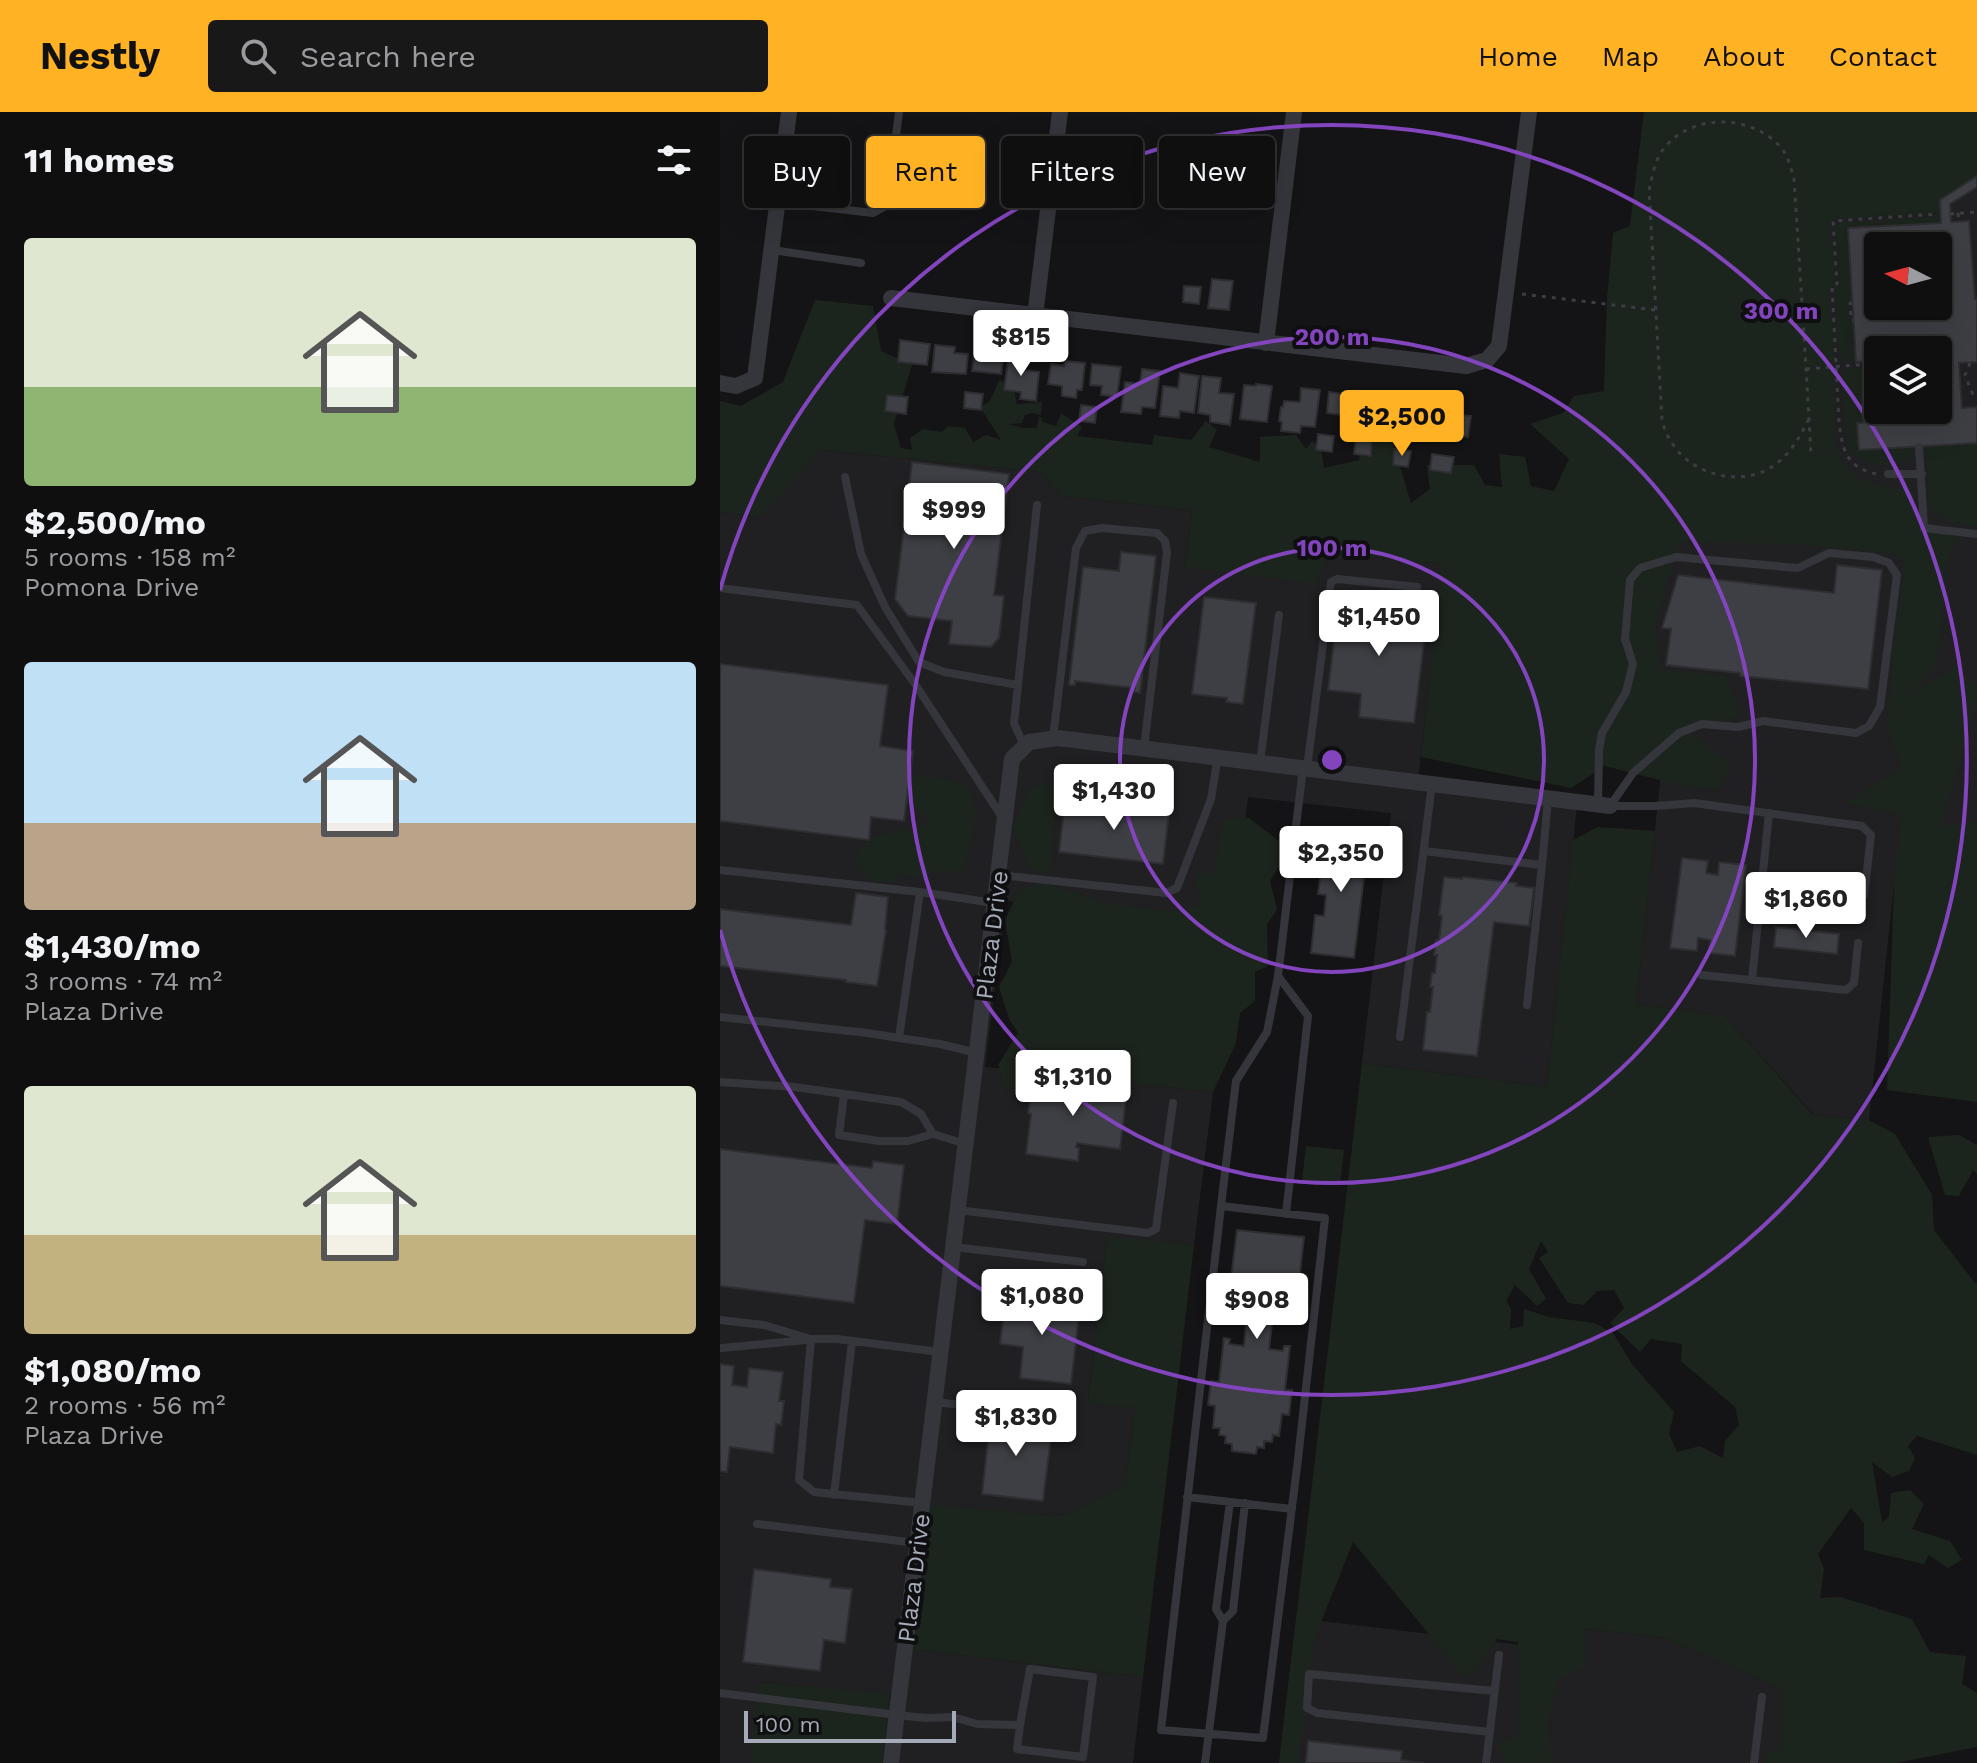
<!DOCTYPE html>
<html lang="en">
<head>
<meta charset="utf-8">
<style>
  :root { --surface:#0f0f10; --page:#181819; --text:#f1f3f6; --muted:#9b9c9f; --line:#2f2f30; --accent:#ffb223 }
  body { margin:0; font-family:"Work Sans",sans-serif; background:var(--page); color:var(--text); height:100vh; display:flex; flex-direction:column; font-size:30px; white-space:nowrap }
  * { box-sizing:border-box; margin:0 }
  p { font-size:26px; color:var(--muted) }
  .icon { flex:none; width:44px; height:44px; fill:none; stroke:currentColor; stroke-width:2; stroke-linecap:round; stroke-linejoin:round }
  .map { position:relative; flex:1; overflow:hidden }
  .side { display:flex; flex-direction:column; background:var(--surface); width:720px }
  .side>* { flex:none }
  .top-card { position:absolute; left:24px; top:24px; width:760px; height:72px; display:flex; gap:16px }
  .needle { width:52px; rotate:276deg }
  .fabs { position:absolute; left:1144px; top:120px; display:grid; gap:16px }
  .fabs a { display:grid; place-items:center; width:88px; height:88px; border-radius:8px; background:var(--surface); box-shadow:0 8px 32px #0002,0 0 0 2px var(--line); font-size:40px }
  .scale { position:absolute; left:24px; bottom:20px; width:212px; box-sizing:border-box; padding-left:8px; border:4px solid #a5abb8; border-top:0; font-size:22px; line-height:28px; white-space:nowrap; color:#a5abb8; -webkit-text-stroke:6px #0f0f11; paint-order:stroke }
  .price { position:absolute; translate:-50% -68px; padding:0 18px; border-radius:8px; background:#fff; color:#222; font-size:26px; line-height:52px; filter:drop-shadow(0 2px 4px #0008) }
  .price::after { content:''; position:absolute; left:50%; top:48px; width:24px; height:18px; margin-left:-12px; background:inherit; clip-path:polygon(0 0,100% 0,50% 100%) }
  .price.active { background:var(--accent); color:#111 }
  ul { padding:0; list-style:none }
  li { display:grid; align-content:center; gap:16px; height:424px; padding:0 24px }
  li span { display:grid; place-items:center; height:248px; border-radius:8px; color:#555 }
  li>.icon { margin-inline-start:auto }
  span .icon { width:144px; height:144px; fill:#fffc; stroke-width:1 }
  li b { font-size:34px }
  h2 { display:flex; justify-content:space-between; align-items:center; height:96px; padding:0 24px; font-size:34px }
  .chip { padding:0 28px; border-radius:8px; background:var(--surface); box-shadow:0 8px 32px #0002,0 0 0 2px var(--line); font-size:28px; line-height:72px }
  .chip.active { background:var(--accent); color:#111 }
  header { display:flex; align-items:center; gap:48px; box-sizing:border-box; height:112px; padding:0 40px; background:var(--accent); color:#111 }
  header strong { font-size:38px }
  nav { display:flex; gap:44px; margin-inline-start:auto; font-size:28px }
  .search { width:560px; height:72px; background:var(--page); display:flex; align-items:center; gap:20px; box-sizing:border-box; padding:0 28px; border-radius:8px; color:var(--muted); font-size:30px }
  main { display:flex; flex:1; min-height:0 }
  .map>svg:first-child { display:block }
  .built { fill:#202023; fill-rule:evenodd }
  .green { fill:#1c251d; fill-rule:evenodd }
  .building { fill:#3e3f44; stroke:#2e2e32; stroke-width:2; fill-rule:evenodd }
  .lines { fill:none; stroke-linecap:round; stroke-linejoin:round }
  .path { stroke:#3b3d43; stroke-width:3; stroke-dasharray:4 6; stroke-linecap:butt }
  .service { stroke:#35363c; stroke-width:8 }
  .minor { stroke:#35363c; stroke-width:16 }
  .ring { fill:none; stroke:#8345be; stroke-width:4 }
  .labels { text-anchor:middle; stroke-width:8; stroke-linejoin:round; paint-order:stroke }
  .street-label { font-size:24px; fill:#a5abb8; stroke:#0f0f11 }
  .centre { fill:#8345be; stroke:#0f0f11; stroke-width:4 }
  .ring-label { font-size:24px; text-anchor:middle; font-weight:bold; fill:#8345be; stroke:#0f0f11; stroke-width:8; stroke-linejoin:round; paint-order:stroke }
</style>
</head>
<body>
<header>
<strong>Nestly</strong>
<div class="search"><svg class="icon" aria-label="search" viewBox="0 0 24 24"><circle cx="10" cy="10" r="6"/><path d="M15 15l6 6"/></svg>Search here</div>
<nav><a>Home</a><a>Map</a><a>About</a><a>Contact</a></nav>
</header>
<main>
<section class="side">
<h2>11 homes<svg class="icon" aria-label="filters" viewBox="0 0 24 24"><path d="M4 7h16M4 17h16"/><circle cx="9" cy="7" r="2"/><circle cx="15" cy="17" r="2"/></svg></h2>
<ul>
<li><span style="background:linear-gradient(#dfe7d0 60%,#8fb573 0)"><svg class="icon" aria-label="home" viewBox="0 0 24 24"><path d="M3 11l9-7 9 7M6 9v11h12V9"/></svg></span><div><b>$2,500/mo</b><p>5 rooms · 158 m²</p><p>Pomona Drive</p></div></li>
<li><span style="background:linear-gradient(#bfe0f5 65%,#b9a48a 0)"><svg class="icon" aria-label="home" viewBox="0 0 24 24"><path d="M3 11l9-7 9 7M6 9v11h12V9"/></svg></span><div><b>$1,430/mo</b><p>3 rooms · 74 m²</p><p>Plaza Drive</p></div></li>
<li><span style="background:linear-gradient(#dfe7d0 60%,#c2b280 0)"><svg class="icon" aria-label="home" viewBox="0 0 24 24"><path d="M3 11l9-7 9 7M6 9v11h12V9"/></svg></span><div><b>$1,080/mo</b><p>2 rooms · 56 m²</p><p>Plaza Drive</p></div></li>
</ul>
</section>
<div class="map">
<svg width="1257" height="1651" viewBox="0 0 1257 1651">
  <rect width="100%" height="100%" fill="#141416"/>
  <path class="built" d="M924,0H1257V781L1174,772L1149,1008L1094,1003L1005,904L916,892L946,616L877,390ZM1158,134H1218V194H1158ZM1158,238H1218V298H1158Z
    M100,338L321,360L341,384L472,398L465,455L609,441L723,452L697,676L857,694L827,975L642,951L671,701L528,685L513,813L286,789L265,955L493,980L474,1133L387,1125L368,1290L415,1296L405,1372L341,1404L212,1394L193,1537L423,1565L413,1651H162L170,1583L41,1570L30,1651H0V400L41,405Z
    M576,1506L836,1537L865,1517L942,1525L1063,1576L1095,1651H559Z"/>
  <path class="green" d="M924,0H1257V64L1220,88L1221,111L1163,114L1162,108L1217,104V101L1111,108L1115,172L1119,171L1115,111L1155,108V115L1132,190L1129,191L1130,209H1133L1136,250L1121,249L1117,221V190L1113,173L1111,175L1112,178L1110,180C1111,202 1114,224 1114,247C1114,261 1113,275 1115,289C1116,303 1113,318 1116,332C1119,344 1124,356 1135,363C1147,373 1177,376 1193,379L1197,412L1237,426L1226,451L1217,552L1188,585L1235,554L1257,575V586L1221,714L1257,710V990L1167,978L1174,772L1182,702L1125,691L1182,656L1168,615L1173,540L1185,454L1182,447L1175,442L1088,433L960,429L934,517L942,558L1006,564L1021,604L964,616L1011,653L997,678L947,670L885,654L851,676L701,645L722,452L610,441L594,471L465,455L472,398L341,384L321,360L101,338L41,405L0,400V289L21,294L63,270L95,188L153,194L161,239L192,253L174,312L181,336L192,338L190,326L203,317L222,320L228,314L245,316L253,330L266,323L281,328L260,295L270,289L279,268L293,274L297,292L322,290L321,303L312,301L305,303L302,311L289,312L302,316H317L319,305H321L322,310L336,314L341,301L362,315L357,324L432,333L434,323L471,328L486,309L497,318L489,335L540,350V325L576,323L586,337L592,329L601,335L604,356L639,348L641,330L668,314L691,391L710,377L707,353H754L765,373L782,375L779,342L805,345L811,374L834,379L849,347L810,312L843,301L854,284L884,279L887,186L893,121L910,114Z
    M1149,255L1152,310L1138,311L1139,338L1193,335V343L1183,350L1168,356V354L1151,351L1131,341L1127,326L1126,315L1124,314L1126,303L1123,298V260L1124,257Z
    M1257,331V414C1236,413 1223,410 1209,394L1205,334Z
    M185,662C198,664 231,666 241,672C268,688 248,735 242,760L219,758L201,766L182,762L175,769L153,771L137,752L138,738L154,725L207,713V704L182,690Z
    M349,667L354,698L334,706L330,761L311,758L292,716L310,676Z
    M529,706L559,729L560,753L550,769L557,797L547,813L548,854L535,860V889L520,901L516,931L493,980L327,962L313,973L286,975L278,953L298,921L289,907L279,875L292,850L285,808L299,779L320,770L388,792L452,799L481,794L475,763L494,760L504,707Z
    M878,715L935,719L916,892L1005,904L1093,1003L1149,1008L1175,1022L1212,1083L1214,1118L1255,1171H1257V1343L1197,1324L1188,1334L1195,1346L1189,1359L1172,1365L1152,1350L1162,1410L1169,1405L1171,1381L1190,1378L1204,1392L1192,1417L1230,1429L1242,1448L1228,1456L1209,1443L1204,1452L1144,1438V1411L1131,1396L1098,1442L1104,1457L1100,1486L1120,1485L1192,1507L1210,1540L1246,1544L1242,1572L1257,1581V1635L1176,1651H1045L1048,1640L1061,1639L1062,1576L942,1525L866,1517V1555L838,1568L827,1610L832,1651H786L776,1631L798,1625V1530L777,1527L746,1567L633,1430L595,1525L578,1651H559L642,951L827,975L853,728ZM821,1129L828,1140L819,1146L848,1191L864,1193L877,1179L894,1178L904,1196L890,1211L920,1240L931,1227L962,1232L961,1249L1015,1295L1019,1313L1005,1329L1003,1346L980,1334L957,1340L949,1322L954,1300L912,1252L893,1221L874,1211L829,1205L804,1197L803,1214L790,1217L791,1197L786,1189L795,1173L817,1194L826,1187L809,1157Z
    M1239,1023L1257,1033V1062L1253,1058L1239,1084L1225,1083L1208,1025Z
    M586,1034L624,1038L620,1073L582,1069Z
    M387,1124L474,1133L423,1565L192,1537L211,1393L341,1404L405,1372L415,1296L368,1291Z
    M40,1570L170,1582L162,1651H30Z"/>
  <path class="building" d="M1257,64V75L1230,92L1231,110L1249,109L1255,187L1257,186V250L1239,251L1242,296L1257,295V331L1139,338L1137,311L1152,310L1148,249L1136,250L1128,116L1221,111L1220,88ZM1158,134H1218V194H1158ZM1158,238H1218V298L1183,300V298H1158Z
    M492,167L513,169L509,198L488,196Z
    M464,174L481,175L479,192L463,190Z
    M180,228L210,232L207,253L178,250Z
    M215,233L235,235L234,241L248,242L246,262L212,260Z
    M255,238L284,241L281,262L252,259Z
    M289,242L306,244L304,258L319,260L316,289L300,287L301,280L284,278Z
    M345,249L365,251L362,278H357L356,286L342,284V274L328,272L331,252L344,254Z
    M372,252L401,255L397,285L381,283L382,274L370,273Z
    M422,257L440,259L435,296L422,295L421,302L401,300L405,270L420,272Z
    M460,261L479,264L474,301L460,299L459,306L440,304L443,274L458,276Z
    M482,264L501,266L499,281L514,282L510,313L490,310V303L478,301Z
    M536,272L552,274L547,310L520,307L524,273L536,274Z
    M581,276L600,278L595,315L581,314L580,321L561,319L562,310L559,309L561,295H563L564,289L580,290Z
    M245,280L263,282L261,298L244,296Z
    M609,280L638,284L636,305L607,301Z
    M167,283L188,285L186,302L165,299Z
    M646,285L677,289L673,320L648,317L649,306H644Z
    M361,293L377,295L375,311L359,309Z
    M686,296L714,300L709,329L696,327L697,319L683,317Z
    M722,300L751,304L748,325L719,322Z
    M598,322L614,324L612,340L596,338Z
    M636,327L652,328L651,344L634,342Z
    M674,337L691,339L688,355L673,353Z
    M712,342L734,345L731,361L710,358Z
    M192,350L289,362L274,483L284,484L279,526L271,535L229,532L232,509L188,504L175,487Z
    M401,440L436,444L420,581L414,580L415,576L355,569V573H349L363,455L399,459Z
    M1117,453L1162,458L1148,577L1020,564V561L946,553L951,517L942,516L958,463L1114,481Z
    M484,485L536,491L523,592L506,590L507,586L472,582Z
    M619,487L708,498L694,611L639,605L641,582L608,578Z
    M0,552L168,573L160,634L193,639L184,709L151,705L149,728L0,709Z
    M345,689L449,701L443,752L339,740Z
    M606,719L649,725L634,846L591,841L595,803L604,804L606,783L598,782Z
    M962,746L988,749L986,761L998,763L999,750L1026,753L1015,844L989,841L990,828L978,826L977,839L950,836Z
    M724,765L742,767L743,765L797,771L796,774L814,776L809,814L774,810L757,944L703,938L707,900H710L713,875H710L712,861H715L717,843H714L716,828H719L722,804L719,803Z
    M136,781L168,785L165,817L166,818L157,874L126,870V868L0,854V797L131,813Z
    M1056,815L1119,822L1117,842L1054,835Z
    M312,966L407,978L400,1037L357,1031L356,1035L359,1036L358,1049L306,1042L311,1002L308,1001Z
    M0,1037L152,1056L153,1049L184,1053L177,1112L145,1108L134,1191L0,1174Z
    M517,1118L584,1125L575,1207L553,1204L549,1237L563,1239L564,1234H570L565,1278H572L569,1303L562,1302L559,1324L553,1323L552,1330L544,1329V1336L537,1335L536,1342L512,1339V1332L505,1331L506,1324L499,1323L500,1316H493L495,1294L488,1293L491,1269L499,1270L504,1226L510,1227L509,1232L524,1234L527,1202L507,1199Z
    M286,1181L309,1184V1189L360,1195L351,1272L300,1266L303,1235L280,1232Z
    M0,1252L14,1254L12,1273L27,1275L29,1256L63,1260L59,1289H64L61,1313L56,1312L53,1341L10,1335L7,1360L0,1359Z
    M271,1301L331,1309L330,1317L316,1315L315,1323L331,1325L323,1389L262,1382Z
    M34,1457L111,1467L110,1475L132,1477L125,1531L104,1528L100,1559L23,1550Z
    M588,1629L682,1639L681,1648L704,1651H586Z"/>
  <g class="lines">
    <path class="path" d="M1238,101L1239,110
      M1230,102L1257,100
      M802,182L936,198
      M1132,191H1130L1131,208H1133
      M1250,251L1245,263L1253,283L1257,284
      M1086,257L1148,252
      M1187,300L1188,298
      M1089,307C1080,324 1072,340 1056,352C1025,376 973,365 952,331C947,324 944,316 942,308L929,78C932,66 934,53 940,42C966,0 1033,0 1063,38C1069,47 1071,57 1074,67C1080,159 1086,251 1091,343
      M1156,362C1125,354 1123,339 1119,310L1112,174L1117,172L1113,109L1218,102"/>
    <path class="service" d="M58,90L153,101L164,95L169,78L179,0
      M52,138L141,151
      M1199,335L1204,416L1257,422
      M1168,362H1202
      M125,365L141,442L165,495L199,550L224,560L298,573
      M0,476L137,493L195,572L282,705
      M333,626L356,436L365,419L382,416L437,421L445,429L447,441L424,636
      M304,634L294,611L317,393
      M540,650L559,503
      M587,656L611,470L617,467L697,475
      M878,692L879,638L882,621L906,580L913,552L905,527L910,468L920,456L956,445L1078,456L1109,441L1153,445L1169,451L1177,463L1160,595L1149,614L1136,621L1043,609L1018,615L982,612L959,621L913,661L890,694
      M890,694H936L974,691L1142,714L1151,723L1144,784L1136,790L1041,781
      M704,739L822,753L807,893
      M822,753L828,687
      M0,758L200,780
      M279,763L446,781L457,776L491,687L498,644
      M982,863L1126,878L1134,871L1138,831
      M558,864L588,904L566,1102
      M1032,868L1049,701
      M0,905L148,921L179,926
      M680,925L712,672
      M257,941L220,932L179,926L200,780L274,791
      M0,970L75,975L124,982L119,1023L159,1029H188L213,1022L246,1032
      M124,982L181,990L201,1002L213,1022
      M501,1094L605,1106L578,1347L543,1626L441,1618Z
      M501,1094L516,969L547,920L558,864L583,656
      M238,1098L428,1121L436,1117L453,991
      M234,1135L363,1150
      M0,1208L44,1213L91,1227
      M1,1236L86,1228
      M215,1290L345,1305
      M114,1383L132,1229
      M467,1385L572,1397
      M202,1391L94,1380L79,1368L91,1227H117L220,1240
      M37,1412L197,1431
      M503,1509L496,1497L510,1390
      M0,1581L177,1603L206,1606L233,1605L257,1612L300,1613L310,1557L373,1565L363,1645L297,1637L300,1613
      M770,1620L597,1601L587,1596L589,1562L775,1579
      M485,1651L503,1509L513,1499L525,1391
      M766,1651L779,1543
      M1034,1651L1042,1585"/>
    <path class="minor" d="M171,186L746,254L767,248L779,234L809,0
      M315,204L340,0
      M546,231L574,0
      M0,271L16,274L35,266L69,0
      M171,1651L292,647L309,630L338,626L890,694"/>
  </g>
  <g class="ring">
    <circle cx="612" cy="648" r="212"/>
    <circle cx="612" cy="648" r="423"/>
    <path d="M0 478A635 635 0 1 1 0 818"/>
  </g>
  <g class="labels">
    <g class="street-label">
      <text transform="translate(272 823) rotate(-83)" y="8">Plaza Drive</text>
      <text transform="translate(194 1466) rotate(-83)" y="8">Plaza Drive</text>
    </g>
  </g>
  <circle cx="612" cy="648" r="12" class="centre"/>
  <g class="ring-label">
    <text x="1061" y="207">300 m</text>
    <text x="612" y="233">200 m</text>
    <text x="612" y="444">100 m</text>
  </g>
</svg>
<div class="fabs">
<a><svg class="needle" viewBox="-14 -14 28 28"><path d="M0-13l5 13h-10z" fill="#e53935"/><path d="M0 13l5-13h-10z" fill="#9b9c9f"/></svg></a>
<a><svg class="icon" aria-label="layers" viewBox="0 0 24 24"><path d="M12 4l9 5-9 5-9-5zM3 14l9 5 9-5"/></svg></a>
</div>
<div class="scale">100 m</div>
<b class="price" style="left:301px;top:266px">$815</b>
<b class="price active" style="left:682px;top:346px">$2,500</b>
<b class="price" style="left:234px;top:439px">$999</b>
<b class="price" style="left:659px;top:546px">$1,450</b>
<b class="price" style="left:394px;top:720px">$1,430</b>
<b class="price" style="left:621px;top:782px">$2,350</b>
<b class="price" style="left:1086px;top:828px">$1,860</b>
<b class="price" style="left:353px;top:1006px">$1,310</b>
<b class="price" style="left:322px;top:1225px">$1,080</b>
<b class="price" style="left:537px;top:1229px">$908</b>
<b class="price" style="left:296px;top:1346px">$1,830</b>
<div class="top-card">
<a class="chip">Buy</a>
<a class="chip active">Rent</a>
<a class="chip">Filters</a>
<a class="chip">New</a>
</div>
</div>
</main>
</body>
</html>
